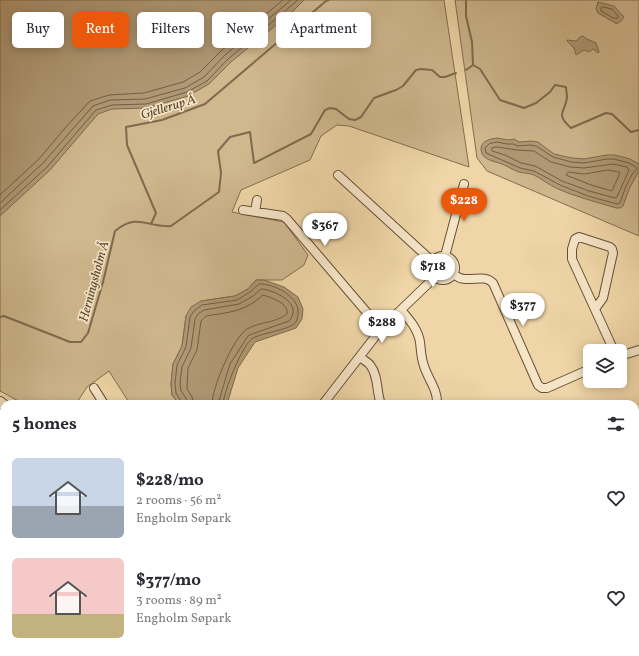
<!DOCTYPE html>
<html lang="en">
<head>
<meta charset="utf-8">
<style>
  :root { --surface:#fff; --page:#f2f2f3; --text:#2b2b33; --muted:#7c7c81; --accent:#ea580c }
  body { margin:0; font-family:Vollkorn,serif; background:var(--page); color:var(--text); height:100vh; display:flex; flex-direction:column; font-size:15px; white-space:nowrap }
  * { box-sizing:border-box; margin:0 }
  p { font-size:13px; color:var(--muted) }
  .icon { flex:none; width:22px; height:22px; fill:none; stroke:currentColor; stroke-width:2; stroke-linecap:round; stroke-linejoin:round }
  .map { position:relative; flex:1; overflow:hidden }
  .sheet { position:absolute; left:0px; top:400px; width:639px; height:256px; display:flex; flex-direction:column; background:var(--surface); border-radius:12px 12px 0 0; box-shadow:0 2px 10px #0003 }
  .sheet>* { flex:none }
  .banner { position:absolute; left:12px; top:12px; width:400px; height:36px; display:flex; gap:8px }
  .fabs { position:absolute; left:583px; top:344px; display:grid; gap:8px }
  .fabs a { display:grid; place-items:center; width:44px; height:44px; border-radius:6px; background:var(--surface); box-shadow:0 2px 10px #0003; font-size:20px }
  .price { position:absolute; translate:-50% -34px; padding:0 9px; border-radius:14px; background:#fff; color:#222; font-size:13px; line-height:26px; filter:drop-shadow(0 1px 2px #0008) }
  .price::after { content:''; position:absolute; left:50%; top:24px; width:12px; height:9px; margin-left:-6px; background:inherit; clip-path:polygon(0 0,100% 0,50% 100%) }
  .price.active { background:var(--accent); color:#fff }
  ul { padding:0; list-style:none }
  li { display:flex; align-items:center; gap:12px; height:100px; padding:0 12px }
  li span { display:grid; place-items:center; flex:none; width:112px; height:80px; border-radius:6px; color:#555 }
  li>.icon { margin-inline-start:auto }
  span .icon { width:48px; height:48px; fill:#fffc; stroke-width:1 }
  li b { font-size:17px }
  h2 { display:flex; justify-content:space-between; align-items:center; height:48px; padding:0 12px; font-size:17px }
  .chip { padding:0 14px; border-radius:6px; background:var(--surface); box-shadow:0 2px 10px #0003; font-size:14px; line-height:36px }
  .chip.active { background:var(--accent); color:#fff }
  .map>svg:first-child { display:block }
  .green { fill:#cfb78e; stroke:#826e50 }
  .water { fill:#b09975; stroke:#7f6a4e }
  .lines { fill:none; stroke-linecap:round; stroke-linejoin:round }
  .shore { stroke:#725e44; stroke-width:1 }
  .stream { stroke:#7f6a4e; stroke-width:2 }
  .minor-casing { stroke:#645038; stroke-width:10 }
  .tertiary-casing { stroke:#645038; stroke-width:12 }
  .minor { stroke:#f5e4c6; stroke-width:8 }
  .tertiary { stroke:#f5e4c6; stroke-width:10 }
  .labels { text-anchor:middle; stroke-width:3.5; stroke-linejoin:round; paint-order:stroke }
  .water-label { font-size:13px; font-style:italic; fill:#5a4730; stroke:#f5e4c6 }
</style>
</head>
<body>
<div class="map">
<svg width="639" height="656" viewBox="0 0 639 656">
  <rect width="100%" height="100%" fill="#efd5a7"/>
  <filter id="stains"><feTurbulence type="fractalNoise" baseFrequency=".005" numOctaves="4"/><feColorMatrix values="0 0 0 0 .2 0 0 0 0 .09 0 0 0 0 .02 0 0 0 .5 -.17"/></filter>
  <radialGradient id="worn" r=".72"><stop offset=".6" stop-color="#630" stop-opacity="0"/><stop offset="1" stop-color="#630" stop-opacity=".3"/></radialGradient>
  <path class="green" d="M0,0H444L469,167L349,126L337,125L321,136L310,160L241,190L232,212L284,222L308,255L304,265L282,280H256L248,289L235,296L201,301L186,316L182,346L173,364L171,384L172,395L179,404H130L109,371L87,387L76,404H24L0,391Z
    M455,0H639V236L487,171L477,158Z
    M0,419L4,422V652H82L74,656H0Z
    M111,652H225L224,656H103Z
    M471,652H585L617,656H470Z"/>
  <path class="water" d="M0,0H304L292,12L231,62L209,84L188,96L147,108L112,109L98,114L50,170L0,216Z
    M598,2L614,6L624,17L621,21L617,24L598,13L596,9Z
    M583,36L587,39L596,43L599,52L598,53L593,49L589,52L584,50L576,55L574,48L567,41V40L576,41L580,37Z
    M497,138L508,140L514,139L519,142L531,141L538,142L554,154L572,158L584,159L607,155H615L630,159L639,164V171L630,187L623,206L620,208H616C597,202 576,197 558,189C549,185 542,179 534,175C529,173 523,173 519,172C513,170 507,166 502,164C494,161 481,160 481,149C481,141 490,139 497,138Z
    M256,280H264L284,287L298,297L303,309L302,319L296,328L255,342L238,368L227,404H179L172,395L171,384L173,364L182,346L186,316L191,307L201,301L235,296L248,289Z"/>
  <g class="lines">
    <path class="shore" d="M603,7L612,9L618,16V18H613L601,11V8Z
      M497,142L507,144H513L518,146L530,145L536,146L553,157L571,162L584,163L607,159H614L629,163L636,167L637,169C628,177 624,192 620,203L617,204L588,196L560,185L534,171L520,168L486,153L485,148L489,144Z
      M497,147L517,150L534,151L551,162L570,167L584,168L613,164L627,167L629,170L617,197L615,198L589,191L562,181L535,166L521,163L505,155L492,151V148Z
      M608,170L619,172L620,173L612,191L591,185L566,175L568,172L584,174Z
      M0,195L39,159L65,128L90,101L109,95L144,93L183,82L200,72L221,51L283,0
      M0,203L43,163L93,106L110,100L145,99L185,88L204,77L225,55L291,0
      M0,210L47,167L96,110L112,105L146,104L187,92L207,81L228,59L298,0
      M182,404L181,401L176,393L175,383L177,365L186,347L190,317L194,311L202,305L237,300L250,292L259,284C273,283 300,297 298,313C298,317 297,322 294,324C287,330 262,333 253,338C242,345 224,391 223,404
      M187,404L186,398L181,391L180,383L182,367L191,348L195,319L198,314L204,310L239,304L253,296L261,289C275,290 304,304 289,321L252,334L248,336L230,364L218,404
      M193,404L192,397L187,389L188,368L197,350L201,321L206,316C230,312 244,312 263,295C272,298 289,303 287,314C276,323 259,322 247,329C233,338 212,388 212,404"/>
    <path class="stream" d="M466,0V16L472,42L473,65
      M466,70L473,65L480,69L500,100L524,108L536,103L550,92L555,85L566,87C566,90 567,94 567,97C566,112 554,113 571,128L606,113L612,114L631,132L639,130
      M151,224L156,213L127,145L126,127L162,120L205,104L326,1L329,0
      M0,317L4,316L70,342H81L88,333L103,282L115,231C138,212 147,228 171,226L219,192L221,173L218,151L230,137L250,132L254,163L311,134L325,110L330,108L336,109L349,119L355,120L361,117L374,98L396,90L403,86L416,70L421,69L432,70L440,77H445L456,73"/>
    <g class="minor-casing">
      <path id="minor" d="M338,175L433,262
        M243,210L283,216L287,219L381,329
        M255,212L257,200
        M431 268a12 12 0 1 1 24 0a12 12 0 1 1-24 0Z
        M445,256L464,184
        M454,274C457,277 461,279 465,279C476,280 485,275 493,283L538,385L542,388H547L590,369
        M595,309L603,298L613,253L612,249L610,247L579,237L575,239L572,249V259L614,351
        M401,310C409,319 418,329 420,342C421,350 421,358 424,366C428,379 438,390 437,404
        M620,356L639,350
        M360,357C363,360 368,362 370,365C379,376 376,392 381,404
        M94,388L104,404
        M323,404L381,329L435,277
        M635,424L639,423
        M635,619H639"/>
    </g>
    <g class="tertiary-casing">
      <path id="tertiary" d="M0,402L4,405
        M635,649H639
        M459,656L460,652"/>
    </g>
    <use href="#minor" class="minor"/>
    <use href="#tertiary" class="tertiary"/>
  </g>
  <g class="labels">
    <g class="water-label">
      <text transform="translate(168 106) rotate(-17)" y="5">Gjellerup Å</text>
      <text transform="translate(93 281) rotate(-75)" y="5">Herningsholm Å</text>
    </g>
  </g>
  <rect width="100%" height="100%" filter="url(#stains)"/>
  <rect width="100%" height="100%" fill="url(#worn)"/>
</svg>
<div class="fabs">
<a><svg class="icon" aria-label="layers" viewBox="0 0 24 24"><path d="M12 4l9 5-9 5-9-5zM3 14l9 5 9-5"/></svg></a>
</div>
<b class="price active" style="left:464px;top:222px">$228</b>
<b class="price" style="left:325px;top:247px">$367</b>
<b class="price" style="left:433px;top:288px">$718</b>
<b class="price" style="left:523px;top:327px">$377</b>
<b class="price" style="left:382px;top:344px">$288</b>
<div class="banner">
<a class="chip">Buy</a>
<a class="chip active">Rent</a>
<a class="chip">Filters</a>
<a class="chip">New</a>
<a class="chip">Apartment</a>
</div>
<section class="sheet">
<h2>5 homes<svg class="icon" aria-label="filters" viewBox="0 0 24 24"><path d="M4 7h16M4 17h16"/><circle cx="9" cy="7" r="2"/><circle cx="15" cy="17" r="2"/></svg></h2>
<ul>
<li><span style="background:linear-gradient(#c9d6e8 60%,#9aa5b1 0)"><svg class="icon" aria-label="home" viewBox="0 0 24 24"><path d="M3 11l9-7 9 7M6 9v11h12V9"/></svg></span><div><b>$228/mo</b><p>2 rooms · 56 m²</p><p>Engholm Søpark</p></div><svg class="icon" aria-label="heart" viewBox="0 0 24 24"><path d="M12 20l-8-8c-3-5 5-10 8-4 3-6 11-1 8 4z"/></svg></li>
<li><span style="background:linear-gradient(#f6c9c9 70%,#c2b280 0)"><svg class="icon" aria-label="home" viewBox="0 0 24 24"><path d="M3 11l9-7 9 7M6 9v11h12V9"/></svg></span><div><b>$377/mo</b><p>3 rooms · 89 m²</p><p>Engholm Søpark</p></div><svg class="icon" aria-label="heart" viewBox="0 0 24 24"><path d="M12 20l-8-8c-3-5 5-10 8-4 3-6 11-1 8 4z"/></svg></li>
</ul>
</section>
</div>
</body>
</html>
